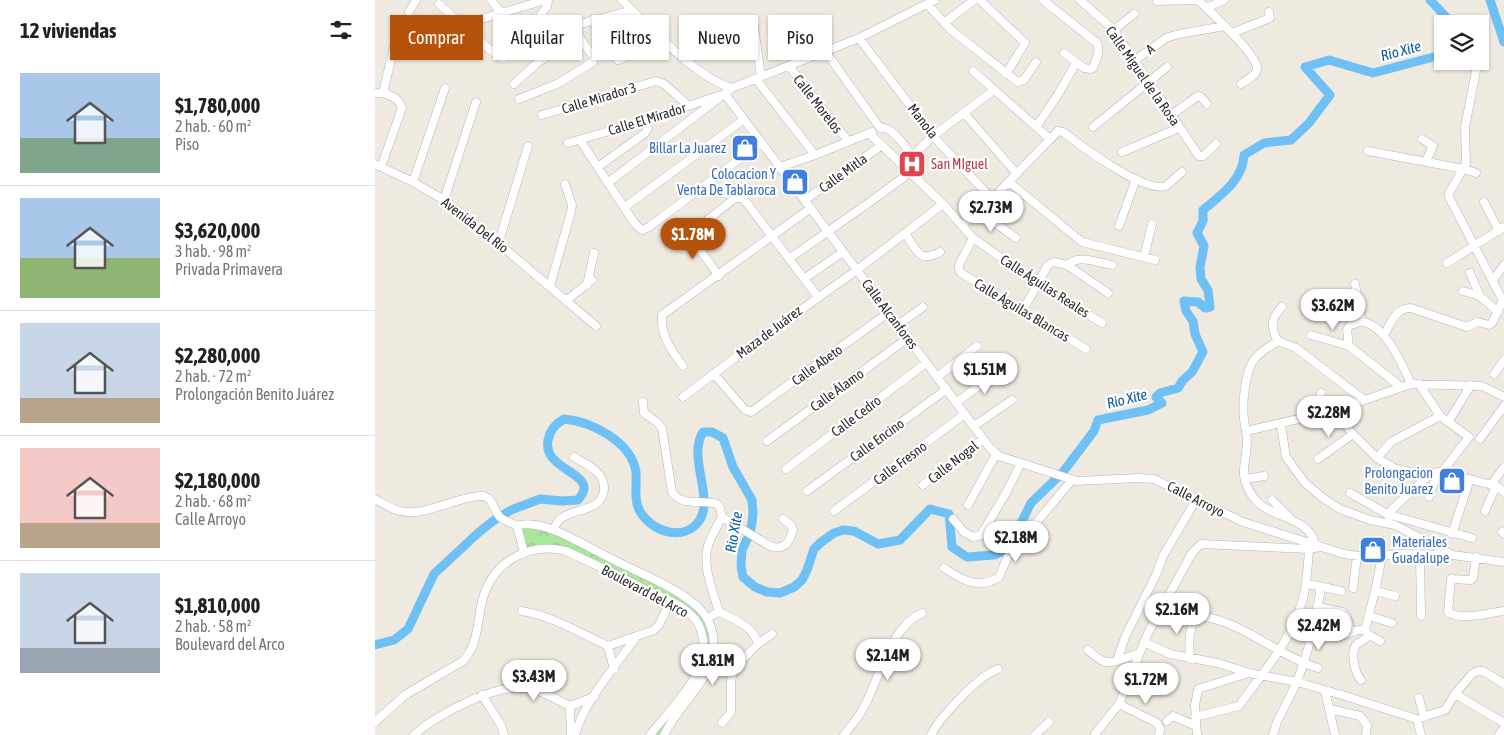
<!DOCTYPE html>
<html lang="es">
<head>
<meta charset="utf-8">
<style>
  :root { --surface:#fff; --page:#f6f6f6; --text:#222; --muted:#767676; --line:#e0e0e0; --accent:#b45309 }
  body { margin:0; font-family:"Asap Condensed",sans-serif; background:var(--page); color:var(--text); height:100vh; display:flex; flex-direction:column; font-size:19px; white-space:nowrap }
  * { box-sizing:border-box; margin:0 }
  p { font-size:16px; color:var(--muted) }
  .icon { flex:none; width:28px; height:28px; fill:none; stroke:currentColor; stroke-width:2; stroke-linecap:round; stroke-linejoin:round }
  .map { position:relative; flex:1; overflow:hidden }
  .sheet { display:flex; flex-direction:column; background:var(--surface); width:375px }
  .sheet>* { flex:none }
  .banner { position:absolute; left:15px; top:15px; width:475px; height:45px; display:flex; gap:10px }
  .buttons { position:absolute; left:1059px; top:15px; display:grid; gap:10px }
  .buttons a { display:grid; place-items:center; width:55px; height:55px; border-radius:0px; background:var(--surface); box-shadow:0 1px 4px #0004; font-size:25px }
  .price { position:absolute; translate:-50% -42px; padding:0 11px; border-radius:18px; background:#fff; color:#222; font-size:16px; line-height:32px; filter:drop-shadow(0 1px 2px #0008) }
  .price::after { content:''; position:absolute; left:50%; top:30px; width:15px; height:11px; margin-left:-8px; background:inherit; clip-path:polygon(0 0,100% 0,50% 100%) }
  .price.selected { background:var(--accent); color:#fff }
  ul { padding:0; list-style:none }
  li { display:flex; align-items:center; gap:15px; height:125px; padding:0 20px }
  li+li { border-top:1px solid var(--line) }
  li span { display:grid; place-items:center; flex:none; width:140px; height:100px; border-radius:0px; color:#555 }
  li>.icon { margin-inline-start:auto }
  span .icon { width:60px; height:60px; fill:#fffc; stroke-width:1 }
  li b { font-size:21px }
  h2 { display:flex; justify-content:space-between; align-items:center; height:60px; padding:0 20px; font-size:21px }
  .pill { padding:0 18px; border-radius:0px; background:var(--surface); box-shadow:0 1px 4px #0004; font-size:18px; line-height:45px }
  .pill.selected { background:var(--accent); color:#fff }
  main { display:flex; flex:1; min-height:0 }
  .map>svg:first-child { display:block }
  .park { fill:url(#park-crowns) }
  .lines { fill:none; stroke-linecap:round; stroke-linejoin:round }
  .river { stroke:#6fc0f4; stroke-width:9 }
  .minor-casing { stroke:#b3b4c1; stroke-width:9 }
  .minor { stroke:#fff; stroke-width:8 }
  .labels { text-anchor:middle; stroke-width:4.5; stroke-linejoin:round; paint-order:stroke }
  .street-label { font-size:14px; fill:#2d2d2d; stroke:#fff }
  .shop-label { font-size:14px; fill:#366cbe; stroke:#fff; text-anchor:end }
  .health-label { font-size:14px; fill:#be3a42; stroke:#fff; text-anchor:start }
  .water-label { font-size:15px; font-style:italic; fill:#085ca7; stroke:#fff }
</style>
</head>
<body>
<main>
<section class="sheet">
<h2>12 viviendas<svg class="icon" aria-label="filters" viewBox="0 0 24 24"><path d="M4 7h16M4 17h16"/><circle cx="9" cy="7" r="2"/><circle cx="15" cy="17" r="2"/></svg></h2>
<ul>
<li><span style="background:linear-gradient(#a9c7e8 65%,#7fa58c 0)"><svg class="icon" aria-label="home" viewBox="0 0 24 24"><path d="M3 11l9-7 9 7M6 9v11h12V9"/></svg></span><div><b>$1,780,000</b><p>2 hab. · 60 m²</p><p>Piso</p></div></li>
<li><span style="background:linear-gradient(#a9c7e8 60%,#8fb573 0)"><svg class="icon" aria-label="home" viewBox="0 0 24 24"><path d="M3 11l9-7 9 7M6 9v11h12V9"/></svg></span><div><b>$3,620,000</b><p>3 hab. · 98 m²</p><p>Privada Primavera</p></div></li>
<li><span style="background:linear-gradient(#c9d6e8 75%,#b9a48a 0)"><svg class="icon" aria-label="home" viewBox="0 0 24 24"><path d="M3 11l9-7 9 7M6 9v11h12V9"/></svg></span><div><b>$2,280,000</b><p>2 hab. · 72 m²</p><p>Prolongación Benito Juárez</p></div></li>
<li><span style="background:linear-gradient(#f6c9c9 75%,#b9a48a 0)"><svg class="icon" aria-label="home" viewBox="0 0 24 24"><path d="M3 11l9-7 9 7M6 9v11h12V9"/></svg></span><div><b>$2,180,000</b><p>2 hab. · 68 m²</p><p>Calle Arroyo</p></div></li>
<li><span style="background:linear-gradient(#c9d6e8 75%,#9aa5b1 0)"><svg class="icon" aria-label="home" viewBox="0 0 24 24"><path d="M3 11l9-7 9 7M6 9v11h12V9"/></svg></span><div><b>$1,810,000</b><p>2 hab. · 58 m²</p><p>Boulevard del Arco</p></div></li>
</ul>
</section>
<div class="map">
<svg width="1129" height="735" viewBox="0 0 1129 735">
  <defs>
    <pattern id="park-crowns" width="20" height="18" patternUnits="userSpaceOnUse" patternTransform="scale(1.25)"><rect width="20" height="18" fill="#abe79a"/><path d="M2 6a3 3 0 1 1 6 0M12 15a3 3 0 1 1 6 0" fill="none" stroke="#93c685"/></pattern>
  </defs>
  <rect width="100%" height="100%" fill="#efeae0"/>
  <path class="park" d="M143,526L168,527L301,591L332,618L338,656L289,735H275L320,674L328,640L314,613L191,551L149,552Z"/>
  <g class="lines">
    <path class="river" d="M1055,0L1074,20L1073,24
      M1115,0L1129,42
      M0,645L19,640L33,629L59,574L103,533L118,521L136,510L165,499L187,501L203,500C228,472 167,473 173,440C175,430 180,424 189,419C217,422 256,441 261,472C262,485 258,502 266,513C278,532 309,542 324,521C340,499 312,457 328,432H337L348,438L358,467L377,500L378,513L377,523L375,533L367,550L366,566L368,577L380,587L392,592L405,593L419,587L427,580L432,570L439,549L445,543L459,533L468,530L479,531L503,544L525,540L555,509L574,514L577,547L592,557L619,555L633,549L656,503L688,472L719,431L723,420L773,410L787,403L781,397L785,393L803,388L808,380L817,372L828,352L820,334L818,321L811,311L809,301L823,302L830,308L835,307L833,290L826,279L825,267L829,246L822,233L828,221V210C846,195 868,180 869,155L889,143L916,140L934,123L955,95L930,67L954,60L998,73L1066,55L1068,48"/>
    <g class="minor-casing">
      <path id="minor" d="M116,0L127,14
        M247,0C274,26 321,78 357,88
        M605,0L650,43L631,74
        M668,0L722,43C726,51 721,59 718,68L716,69L709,68L689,53
        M705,0L739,30L824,156H828L841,144
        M823,0C835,12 881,53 882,68C883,75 871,80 866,84
        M782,1L824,0
        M64,4L113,48L125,57L129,58L140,53L172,6L173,0
        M553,5L576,30L643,82L649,80L661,62
        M831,8L849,0
        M34,12L41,0
        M217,20L243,60L266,51
        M569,23L599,0
        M87,25L170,0
        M379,26L386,77
        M739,30L759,14
        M857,33L895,18L894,12
        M484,38L558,136L617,199
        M451,52L505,128C518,126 529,146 537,155
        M759,61L791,38L804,34L850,26
        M1103,61L1090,127L1091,164L1074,193V197L1129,303
        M414,66L473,141
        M598,71L675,139
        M381,79L440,155
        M139,84L162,63L204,36
        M0,93C12,93 23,96 27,108L6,167
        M8,93L19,47
        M350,94L615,448L624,456L702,481L763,478L779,479L868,522L969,554L991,557L1028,554L1078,555L1129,562
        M144,99L182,84L218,62L219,57C212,48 201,37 202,25L257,10
        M589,113L642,174
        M167,115L281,81L289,84L314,106
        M796,115L823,96L826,97L832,104
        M661,127L682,96L701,63
        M718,127L792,67
        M494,133L568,204L598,238L663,284L727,323
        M1047,139L1058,146L1051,161
        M205,140L260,224L267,230L274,227L386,143
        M193,143L269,121L343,96
        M993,151L1089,169L1101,173
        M747,152L804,128
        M0,164L38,182L69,200L129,248L221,326
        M528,165L558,136L619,90
        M223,167L270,133L273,128L269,121
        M405,167L440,155L497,132
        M38,182L70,88
        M234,182L357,88L484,38L560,0
        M634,182L707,242L780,260
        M69,200L101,102
        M430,200L507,145
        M1109,202L1124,231
        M250,207L368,120
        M607,209L623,225L641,238
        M587,225L617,199L683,131L688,132C706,146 769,193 791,186L807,172
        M744,226L761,179
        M530,233C541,249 544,264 565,252
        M598,238L584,265V269L586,273L711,349
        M119,240L126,235L153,146
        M769,257L777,224
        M415,258L495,202L529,177L534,170
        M1072,263L1129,227
        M692,265C705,254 721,262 737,265
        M1095,273L1105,296
        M344,276L318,240L320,230L360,198H368L443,297
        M430,278L468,252
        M1118,280L1129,265
        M980,284L987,322
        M212,285L219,253
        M175,286L196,212L197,205L190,184
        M1088,291L1105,296L1123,312
        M192,300L217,280
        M907,307C896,318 895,328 903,341C894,347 882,353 877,363C870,376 867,404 869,419C870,427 872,434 872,442C872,453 868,465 869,476C870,483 874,491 878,497C893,519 933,515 940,544
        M648,310L673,265L679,262L692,265L733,293
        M523,325L548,307
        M936,335L974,346
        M1009,335C1017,322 1020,308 1036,308L1092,327L1103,322L1114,325L1117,323L1128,300
        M903,341L921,348L989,400
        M308,366C297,352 285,335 287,315L436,208
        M339,374L370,410L376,412L513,313
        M1119,374L1129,360
        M562,377L602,346
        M1044,384L1065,416L1094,437L1067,472
        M1026,387L974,346L972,330L975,325C978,325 983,322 986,322C1010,323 1028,366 1036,384
        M308,397L385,339L482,270L568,204
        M268,402L269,413L283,423L287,428L297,492C306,507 328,499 342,504L345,508L347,517L395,546C409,551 414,543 418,530L416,525L408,519
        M582,402L624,371
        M958,411L978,434L1002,458L1019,468L1042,474L1067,472L1121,486L1129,492
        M940,416V408L946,393
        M1073,422L1096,385
        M906,425L911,457L930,483L948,498L965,509L995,520L1020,525L1076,554
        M599,426L637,400
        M871,431L958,411L1036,384L1107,386L1129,397
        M1105,439L1129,406
        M392,441L533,338
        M1002,458L1016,442L1065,416
        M943,459L978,434
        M411,469L551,363
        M870,479L889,476
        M548,485L608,439
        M1116,485L1129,467
        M432,491L572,389
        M975,493L1012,514L1097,538
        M1054,497L1063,472
        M0,499C8,503 16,509 25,511C48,518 84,495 109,496C119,500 118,509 124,516C128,521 136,522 142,526
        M897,500L914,517
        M593,505L621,454
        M459,511L590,414
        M1110,511L1121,486
        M1014,517L1012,514L1055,474
        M578,519L589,532L598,537L606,535L631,493L646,463
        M142,526C152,522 169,526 179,530C199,538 218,550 237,559C266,574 300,586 324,608C331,615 336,625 338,635C344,678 306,699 289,735
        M142,526L149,552
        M179,530C180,527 181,523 184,520C198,507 227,513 229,489C230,472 212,465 199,457
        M1127,532L1129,534
        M1077,534L1095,479
        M1045,555L1046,616
        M1101,557L1098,578L1096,580L1076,579L1073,612C1085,621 1114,613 1129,611
        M569,568C587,580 603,590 624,577L633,556L697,480
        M944,586L966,591
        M978,588L982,556
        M1000,591L1020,596
        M942,607L968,612L972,617L976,632
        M147,611C177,616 205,633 233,646L279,630L284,625L295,602
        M344,612C338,591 327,567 333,546C336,536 342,526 347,517
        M994,616L1017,623
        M332,618L344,612C359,619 378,626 383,644
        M990,630L1000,591L1007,557
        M937,635L963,637L983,630H990L994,635L1005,641
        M769,642L795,654L843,663L874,673L922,682L967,695L1042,719
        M233,646L239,669
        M713,650C722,658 729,665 742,661
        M764,653L742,661L750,637L781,575L788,556L821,500
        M815,659C814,643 813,631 821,617L825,616C869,622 901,655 943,668
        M986,680C980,674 975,652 981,645C985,641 991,640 994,635
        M950,691L960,735
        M1080,694L1129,723
        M107,695L126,725L129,735
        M1044,698L1049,717
        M744,704L782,723L785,729L784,735
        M195,706L219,697
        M955,709L985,716L992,725L991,735
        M820,717L864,706C888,672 918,639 928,598C932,582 933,565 934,549
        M1042,719L1070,710L1080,694L1097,674L1103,671H1108L1129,684
        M1042,719L1046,735
        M792,721L798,716L821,726
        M0,722L30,695L88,661C106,642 101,615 110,592C122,559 158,542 191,551C217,563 242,575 267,588C284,596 308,604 320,619C330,632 331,652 325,667C316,689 290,716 275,735
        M347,723L356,712V680L360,667L383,644L397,634
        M39,735C61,715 118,685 148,688C164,689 180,699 195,706L196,735
        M200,735C208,703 242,664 262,636
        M469,735C476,726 484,717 489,707C505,677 515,627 547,613
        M556,735C565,717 604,675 623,669
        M660,735L674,722
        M721,735L720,734L744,704L773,633L817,553L826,544L934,549L945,547
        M822,735L820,705L823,689L874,673
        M898,735L902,722L922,682L930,659L937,635L945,594L944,586L931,584
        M1124,735L1129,727"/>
    </g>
    <use href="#minor" class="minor"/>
  </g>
  <defs>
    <g id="shop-square" transform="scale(1.4375)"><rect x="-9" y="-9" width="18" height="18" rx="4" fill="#3f7fe0" stroke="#fff"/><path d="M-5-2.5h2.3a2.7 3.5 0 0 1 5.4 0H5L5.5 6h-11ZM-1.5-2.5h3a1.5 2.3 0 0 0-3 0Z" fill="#fff"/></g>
    <g id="hospital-square" transform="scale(1.4375)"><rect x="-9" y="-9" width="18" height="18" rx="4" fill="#e0444e" stroke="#fff"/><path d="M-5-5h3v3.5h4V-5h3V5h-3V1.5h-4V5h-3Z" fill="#fff"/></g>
  </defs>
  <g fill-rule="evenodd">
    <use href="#shop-square" x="370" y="148"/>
    <use href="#hospital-square" x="537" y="164"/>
    <use href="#shop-square" x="420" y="182"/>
    <use href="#shop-square" x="1077" y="481"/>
    <use href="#shop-square" x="998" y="550"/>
  </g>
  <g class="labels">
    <g class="street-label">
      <text transform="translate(775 49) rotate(-36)" y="5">A</text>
      <text transform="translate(768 76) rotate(55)" y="5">Calle Miguel de la Rosa</text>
      <text transform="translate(224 98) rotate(-17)" y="5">Calle Mirador 3</text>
      <text transform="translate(443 104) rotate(52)" y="5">Calle Morelos</text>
      <text transform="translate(272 119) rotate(-17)" y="5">Calle El Mirador</text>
      <text transform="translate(548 121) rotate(52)" y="5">Manola</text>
      <text transform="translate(468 173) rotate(-36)" y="5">Calle Mitla</text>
      <text transform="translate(100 225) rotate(38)" y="5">Avenida Del Río</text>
      <text transform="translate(670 286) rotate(33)" y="5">Calle Águilas Reales</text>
      <text transform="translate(647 310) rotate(31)" y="5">Calle Águilas Blancas</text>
      <text transform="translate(515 314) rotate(53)" y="5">Calle Alcanfores</text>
      <text transform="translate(394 332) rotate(-37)" y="5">Maza de Juárez</text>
      <text transform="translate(442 365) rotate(-36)" y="5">Calle Abeto</text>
      <text transform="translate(462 390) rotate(-36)" y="5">Calle Álamo</text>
      <text transform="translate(481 416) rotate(-37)" y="5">Calle Cedro</text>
      <text transform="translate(502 440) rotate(-36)" y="5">Calle Encino</text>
      <text transform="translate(578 462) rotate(-38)" y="5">Calle Nogal</text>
      <text transform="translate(525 463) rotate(-37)" y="5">Calle Fresno</text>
      <text transform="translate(821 499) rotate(27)" y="5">Calle Arroyo</text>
      <text transform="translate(270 591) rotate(28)" y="5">Boulevard del Arco</text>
    </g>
    <g class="shop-label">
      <text x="351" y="153">Billar La Juarez</text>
      <text x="401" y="179">Colocacion Y<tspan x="401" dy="16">Venta De Tablaroca</tspan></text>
      <text x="1058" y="478">Prolongacion<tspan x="1058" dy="16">Benito Juarez</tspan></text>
      <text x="1017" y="547" text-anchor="start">Materiales<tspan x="1017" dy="16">Guadalupe</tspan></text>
    </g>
    <g class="health-label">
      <text x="556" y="169">San MIguel</text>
    </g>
    <g class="water-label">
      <text transform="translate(1026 51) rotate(-15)" y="5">Rio Xite</text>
      <text transform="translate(752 399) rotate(-14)" y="5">Rio Xite</text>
      <text transform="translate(359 532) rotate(-80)" y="5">Rio Xite</text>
    </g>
  </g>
</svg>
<div class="buttons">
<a><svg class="icon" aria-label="layers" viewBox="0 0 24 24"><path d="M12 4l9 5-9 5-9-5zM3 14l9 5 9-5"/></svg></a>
</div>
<b class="price" style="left:616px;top:233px">$2.73M</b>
<b class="price selected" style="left:318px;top:260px">$1.78M</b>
<b class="price" style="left:958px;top:331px">$3.62M</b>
<b class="price" style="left:610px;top:395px">$1.51M</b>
<b class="price" style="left:954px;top:438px">$2.28M</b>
<b class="price" style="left:641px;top:563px">$2.18M</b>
<b class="price" style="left:802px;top:635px">$2.16M</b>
<b class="price" style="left:944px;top:651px">$2.42M</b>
<b class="price" style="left:513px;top:681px">$2.14M</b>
<b class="price" style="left:338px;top:686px">$1.81M</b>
<b class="price" style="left:159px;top:702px">$3.43M</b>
<b class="price" style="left:771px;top:705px">$1.72M</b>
<div class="banner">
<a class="pill selected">Comprar</a>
<a class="pill">Alquilar</a>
<a class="pill">Filtros</a>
<a class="pill">Nuevo</a>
<a class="pill">Piso</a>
</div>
</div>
</main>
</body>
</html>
